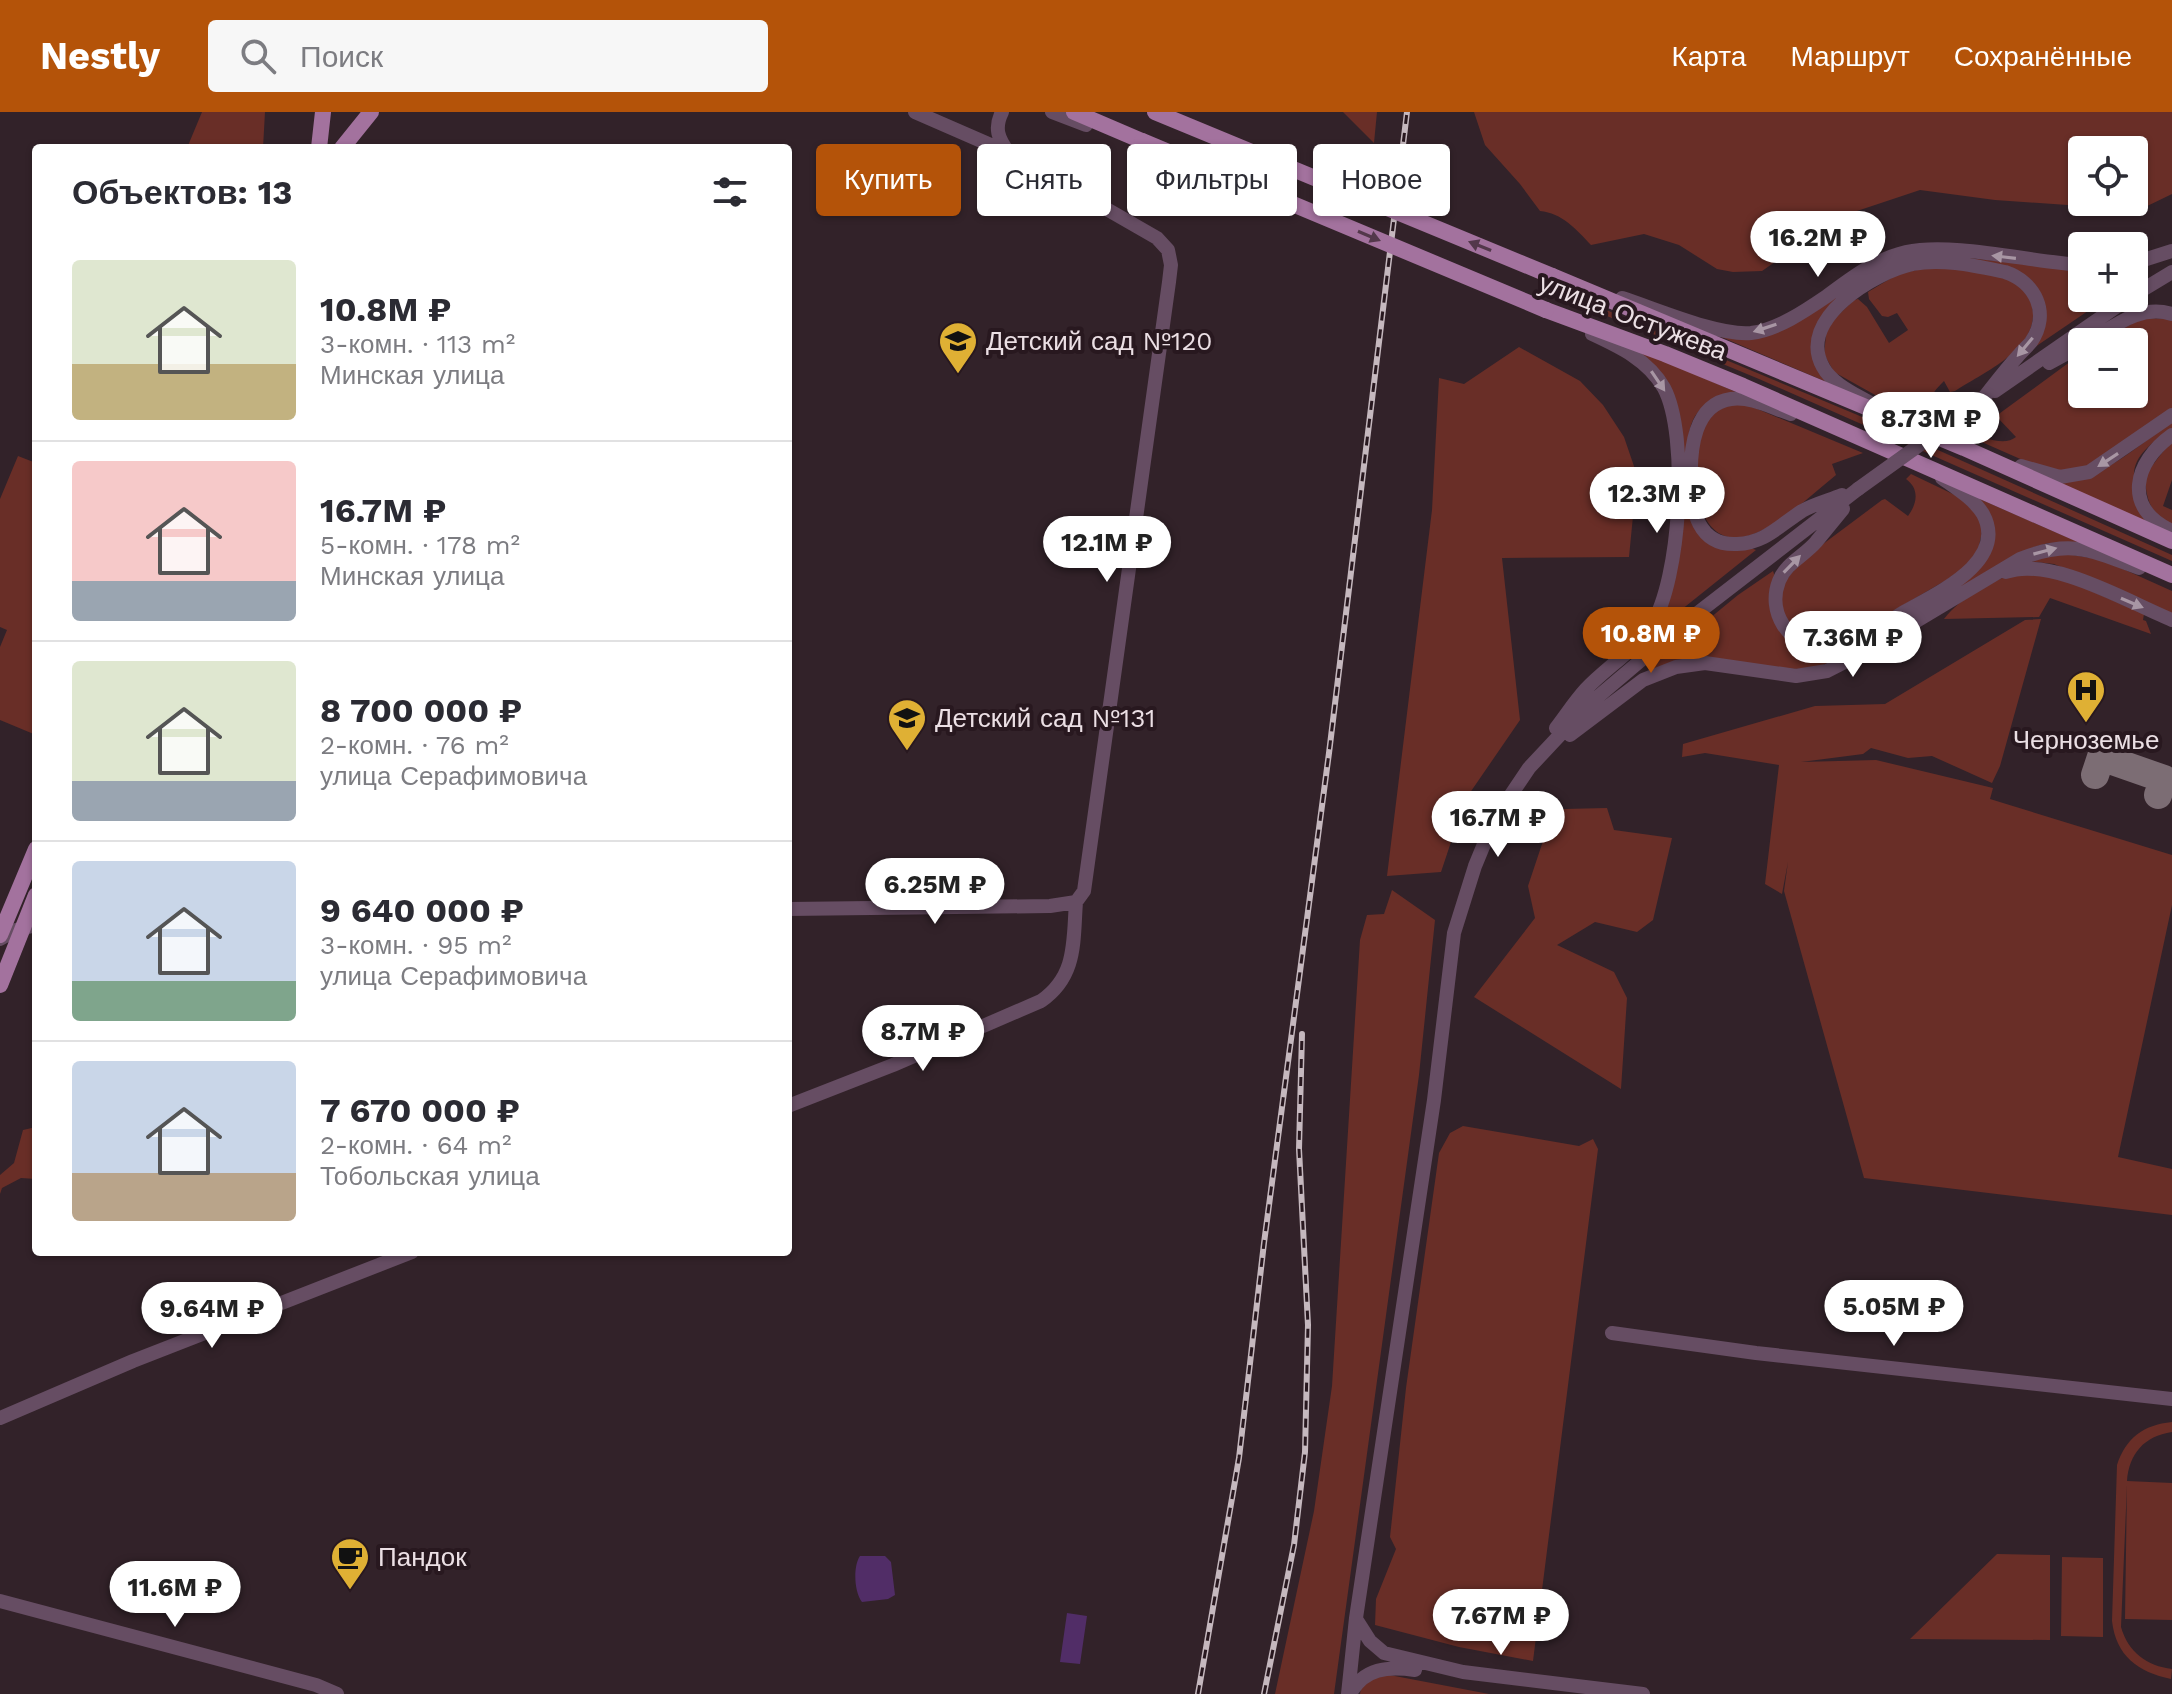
<!DOCTYPE html>
<html lang="ru">
<head>
<meta charset="utf-8">
<style>
  :root { --surface:#fff; --page:#f7f7f7; --text:#2b2b33; --muted:#7c7c81; --line:#e1e1e2; --accent:#b45309 }
  body { margin:0; font-family:"Work Sans",sans-serif; background:var(--page); color:var(--text); height:100vh; display:flex; flex-direction:column; font-size:30px; white-space:nowrap }
  * { box-sizing:border-box; margin:0 }
  p { font-size:26px; color:var(--muted) }
  .icon { flex:none; width:44px; height:44px; fill:none; stroke:currentColor; stroke-width:2; stroke-linecap:round; stroke-linejoin:round }
  .map { position:relative; flex:1; overflow:hidden }
  .details { position:absolute; left:32px; top:32px; width:760px; height:1112px; display:flex; flex-direction:column; background:var(--surface); border-radius:8px; box-shadow:0 2px 6px #0004 }
  .details>* { flex:none }
  .hud { position:absolute; left:816px; top:32px; width:760px; height:72px; display:flex; gap:16px }
  .tools { position:absolute; left:2068px; top:24px; display:grid; gap:16px }
  .tools a { display:grid; place-items:center; width:80px; height:80px; border-radius:8px; background:var(--surface); box-shadow:0 2px 6px #0004; font-size:40px }
  .price { position:absolute; translate:-50% -68px; padding:0 18px; border-radius:28px; background:#fff; color:#222; font-size:26px; line-height:52px; filter:drop-shadow(0 2px 4px #0008) }
  .price::after { content:''; position:absolute; left:50%; top:48px; width:24px; height:18px; margin-left:-12px; background:inherit; clip-path:polygon(0 0,100% 0,50% 100%) }
  .price.current { background:var(--accent); color:#fff }
  ul { padding:0; list-style:none }
  li { display:flex; align-items:center; gap:24px; height:200px; padding:0 40px }
  li+li { border-top:2px solid var(--line) }
  li span { display:grid; place-items:center; flex:none; width:224px; height:160px; border-radius:8px; color:#555 }
  li>.icon { margin-inline-start:auto }
  span .icon { width:96px; height:96px; fill:#fffc; stroke-width:1 }
  li b { font-size:34px }
  h2 { display:flex; justify-content:space-between; align-items:center; height:96px; padding:0 40px; font-size:34px }
  .pill { padding:0 28px; border-radius:8px; background:var(--surface); box-shadow:0 2px 6px #0004; font-size:28px; line-height:72px }
  .pill.current { background:var(--accent); color:#fff }
  header { display:flex; align-items:center; gap:48px; box-sizing:border-box; height:112px; padding:0 40px; background:var(--accent); color:#fff }
  header strong { font-size:38px }
  nav { display:flex; gap:44px; margin-inline-start:auto; font-size:28px }
  .search { width:560px; height:72px; background:var(--page); display:flex; align-items:center; gap:20px; box-sizing:border-box; padding:0 28px; border-radius:8px; color:var(--muted); font-size:30px }
  .map>svg:first-child { display:block }
  .green { fill:#692e27; fill-rule:evenodd }
  .water { fill:#512d67 }
  .lines { fill:none; stroke-linecap:round; stroke-linejoin:round }
  .taxiway { stroke:#7c6d74; stroke-width:28 }
  .minor { stroke:#664d63; stroke-width:14 }
  .major { stroke:#a3729e; stroke-width:16 }
  .rail-casing { stroke:#c5b8be; stroke-width:6 }
  .rail { stroke:#28181f; stroke-width:3; stroke-dasharray:9; stroke-linecap:butt }
  .minor-bridge { stroke:#664d63; stroke-width:14 }
  .major-bridge { stroke:#a3729e; stroke-width:16 }
  .oneway { fill:#53384b }
  .oneway2 { fill:#a896a4 }
  .labels { text-anchor:middle; stroke-width:8; stroke-linejoin:round; paint-order:stroke }
  .street-label { font-size:26px; fill:#ebdfe4; stroke:#28181f }
  .poi-label { font-size:26px; fill:#ebdfe4; stroke:#28181f; text-anchor:start }
</style>
</head>
<body>
<header>
<strong>Nestly</strong>
<div class="search"><svg class="icon" aria-label="search" viewBox="0 0 24 24"><circle cx="10" cy="10" r="6"/><path d="M15 15l6 6"/></svg>Поиск</div>
<nav><a>Карта</a><a>Маршрут</a><a>Сохранённые</a></nav>
</header>
<div class="map">
<svg width="2172" height="1582" viewBox="0 0 2172 1582">
  <rect width="100%" height="100%" fill="#322229"/>
  <path class="green" d="M202,0H265L263,36H187Z
    M1343,0H1377L1374,31Z
    M1474,0H2172V82L2139,98L1995,88L1920,78L1842,104L1762,159L1733,160L1717,157L1679,133L1644,122L1591,133C1576,117 1562,101 1540,99L1520,72L1485,33ZM2082,38H2134V90H2082Z
    M1931,142L2082,158V186H2107L2035,235C2039,207 2050,188 2029,166L1931,145L1831,193C1807,218 1803,247 1829,271L1719,224L1731,226Z
    M1931,155C1957,158 1993,156 2016,170C2027,176 2032,187 2033,200C2035,239 1982,261 1955,279L1950,280L1944,269C1935,278 1926,287 1931,301C1951,310 1998,340 2016,325L1996,304L2082,241V282H2134V230H2098L2143,206L2172,207V296L2087,354L2070,360L2041,356L1877,284L1834,260L1824,242L1827,214L1854,188L1858,187L1867,195L1889,231L1908,218L1897,201L1888,205L1882,204L1869,187L1868,180L1898,162Z
    M1599,195L1891,317L2172,443V449L1759,267L1595,199Z
    M1631,234L1738,281C1723,285 1708,288 1698,300C1678,323 1692,385 1695,414L1756,438L1656,518L1669,490L1679,307Z
    M1519,235L1580,269L1603,293L1624,325L1637,363L1629,445L1502,446L1520,608L1465,688L1441,760L1387,764L1432,398L1439,266L1464,272Z
    M1743,291L1863,341L1832,352L1836,363C1810,384 1782,412 1751,423C1689,444 1687,340 1706,309C1714,296 1729,294 1743,291Z
    M2172,310V316C2122,351 2128,363 2152,413L2056,370C2096,373 2140,332 2172,310Z
    M2172,328V368L2163,394L2172,398V414C2149,400 2146,387 2145,363Z
    M18,344L36,351V623L0,608V535L7,518L0,515V387Z
    M1911,362L1959,385L1979,405L1982,419L1978,439L1960,460L1864,516L1838,529H1810L1791,516L1781,494L1783,472L1803,447L1882,388L1885,387L1908,404C1917,392 1920,377 1906,367Z
    M1975,385L2078,430L2048,431L2034,435L1844,544L1813,557L1649,556L1738,483L1773,459C1781,479 1777,504 1784,523C1793,544 1825,543 1843,539L1990,438Z
    M2055,440L2103,448L2172,479V502L2054,452L2027,449Z
    M2017,460L2057,464L2144,502L2143,508L2146,509L2151,522L2050,486L2039,505L1944,507C1962,484 1991,470 2017,460Z
    M2041,507L2000,654L1992,671L1932,644L1908,646L1871,636L1863,642L1801,650L1876,648L1993,676L1990,687L2172,743V793L2118,1045L2172,1057V1103L1864,1066L1784,779L1788,750L1782,782L1765,772L1779,653L1705,641L1682,645L1683,632L1815,594L1885,592L2025,508Z
    M1607,696L1614,718L1672,726L1653,808L1637,820L1595,810L1557,833L1614,860L1627,886L1621,977L1474,885L1535,806L1528,774L1550,708L1564,697Z
    M1392,778L1435,808L1419,963L1334,1582H1275L1314,1399L1332,1274L1360,828L1367,803L1384,802Z
    M1463,1014L1579,1034L1593,1027L1598,1037L1533,1549L1459,1535L1375,1513L1376,1487L1396,1437L1390,1425L1406,1276L1439,1041L1450,1021Z
    M36,1015V1067L21,1066L2,1076L0,1082V1063L14,1051L23,1018Z
    M2172,1310V1320C2144,1324 2129,1342 2127,1369L2172,1371V1508L2125,1507L2127,1373L2121,1515C2128,1540 2147,1554 2172,1557L2171,1567C2138,1560 2116,1544 2112,1509L2117,1353C2126,1326 2143,1313 2172,1310Z
    M1997,1442L2050,1443V1528L1910,1527Z
    M2062,1445L2103,1446V1525L2061,1524Z
    M1379,1561L1489,1582H1360L1361,1575Z"/>
  <path class="water" d="M860,1444H885L891,1450L895,1483L888,1487L862,1490C854,1480 853,1454 860,1444Z
    M1067,1501L1087,1504L1080,1552L1060,1550Z"/>
  <g class="lines">
    <path class="taxiway" d="M2095,663L2101,645L2164,667L2158,683"/>
    <path class="minor" d="M915,0L1009,41L1157,126L1168,138L1171,153L1169,170L1084,779L1076,790
      M1002,0C994,16 998,27 1009,41
      M1052,0L1086,13
      M2134,151L2172,139
      M2134,183L2172,160
      M1622,186C1656,197 1718,224 1751,221C1777,218 1805,199 1827,184C1851,166 1876,147 1906,140C1953,130 2031,150 2082,153
      M2088,230C2114,215 2139,192 2172,202
      M2049,251L2082,233
      M1995,279L2129,186
      M1872,292C1855,282 1832,272 1823,255C1796,207 1875,160 1913,152C1942,146 1976,154 2005,160C2035,170 2051,201 2031,230C2027,235 2022,239 2018,244C2005,258 1994,273 1982,288
      M1791,302C1772,296 1751,284 1731,287C1694,292 1690,338 1691,367C1691,398 1698,434 1737,432C1765,431 1780,413 1802,399C1814,392 1830,388 1842,383
      M2172,323C2134,350 2122,396 2172,419
      M2021,354L2060,365L2089,360L2172,303
      M1843,397C1834,408 1825,419 1816,430C1804,444 1786,451 1779,469C1767,500 1788,533 1821,535C1849,538 1881,514 1904,500C1935,482 2009,450 1983,402C1974,387 1956,376 1942,366
      M2006,460C2051,444 2128,490 2172,508
      M1556,616C1566,603 1575,589 1586,577C1607,555 1634,539 1651,514C1681,468 1689,323 1664,276C1648,248 1620,235 1592,222
      M1570,623L1643,568L1676,555L1705,551L1796,564L1827,559L1868,538L2020,447C2070,427 2091,438 2139,456
      M788,797L1050,794L1076,790
      M0,827L16,818L36,813
      M788,994L893,953L1041,889C1077,864 1073,830 1076,790
      M1612,1221L1756,1241L2172,1287
      M0,1306L133,1249L412,1140
      M0,1489L316,1573L337,1582
      M1356,1507L1370,1529L1384,1541L1463,1560L1643,1582
      M1348,1582L1356,1506L1434,988L1454,821L1475,754L1494,708L1529,656L1587,594L1686,510L1858,377
      M1350,1582C1364,1556 1388,1554 1415,1558"/>
    <path class="major" d="M1074,0L1142,29
      M319,36L323,0
      M342,36L371,0
      M1552,164L1964,336L2172,429
      M1546,198L1665,242L1743,274L2172,463
      M0,823L36,737
      M0,873L36,783"/>
    <g class="rail-casing">
      <path id="rail" d="M1198,1582L1239,1346L1264,1131L1329,641L1407,0
        M1264,1582L1294,1433L1305,1340L1308,1213L1299,1037L1302,922"/>
    </g>
    <use href="#rail" class="rail"/>
    <path class="minor-bridge" d="M1858,377L1982,288"/>
    <path class="major-bridge" d="M1155,0L1552,164
      M1142,29L1546,198"/>
  </g>
  <defs><path id="oneway-solid" d="M-6-.8H1V-3.2L6.5 0L1 3.2V.8H-6Z" transform="scale(2)"/></defs>
  <g class="oneway">
    <use href="#oneway-solid" transform="translate(1369 124) rotate(23)"/>
    <use href="#oneway-solid" transform="translate(1480 134) rotate(-158)"/>
  </g>
  <g class="oneway2">
    <use href="#oneway-solid" transform="translate(2004 145) rotate(-173)"/>
    <use href="#oneway-solid" transform="translate(1765 216) rotate(162)"/>
    <use href="#oneway-solid" transform="translate(2025 235) rotate(130)"/>
    <use href="#oneway-solid" transform="translate(1658 269) rotate(56)"/>
    <use href="#oneway-solid" transform="translate(2108 348) rotate(147)"/>
    <use href="#oneway-solid" transform="translate(2045 439) rotate(-15)"/>
    <use href="#oneway-solid" transform="translate(1792 452) rotate(-46)"/>
    <use href="#oneway-solid" transform="translate(2132 491) rotate(23)"/>
  </g>
  <defs>
    <g id="school-pin" transform="scale(2)"><path d="M0 17L-7.5 6A9.5 9.5 0 1 1 7.5 6Z" fill="#dfb034" stroke="#28181f"/><path d="M0-5L7-2L0 1L-7-2ZM-4 1L0 2.5L4 1V4Q0 6-4 4Z" fill="#111"/></g>
    <g id="hospital-pin" transform="scale(2)"><path d="M0 17L-7.5 6A9.5 9.5 0 1 1 7.5 6Z" fill="#dfb034" stroke="#28181f"/><path d="M-5-5h3v3.5h4V-5h3V5h-3V1.5h-4V5h-3Z" fill="#111"/></g>
    <g id="cafe-pin" transform="scale(2)"><path d="M0 17L-7.5 6A9.5 9.5 0 1 1 7.5 6Z" fill="#dfb034" stroke="#28181f"/><path d="M-5.5-4.5H6V0H3Q3 3.5 0 3.5H-2.5Q-5.5 3.5-5.5 0ZM3-3.2v2h1.7v-2ZM-6 4.5H4V6H-6Z" fill="#111"/></g>
  </defs>
  <g fill-rule="evenodd">
    <use href="#school-pin" x="958" y="229"/>
    <use href="#hospital-pin" x="2086" y="578"/>
    <use href="#school-pin" x="907" y="606"/>
    <use href="#cafe-pin" x="350" y="1445"/>
  </g>
  <g class="labels">
    <g class="street-label">
      <text transform="translate(1633 205) rotate(21)" y="9">улица Остужева</text>
    </g>
    <g class="poi-label">
      <text x="986" y="238">Детский сад №120</text>
      <text x="935" y="615">Детский сад №131</text>
      <text x="2086" y="637" text-anchor="middle">Черноземье</text>
      <text x="378" y="1454">Пандок</text>
    </g>
  </g>
</svg>
<div class="tools">
<a><svg class="icon" aria-label="locate" viewBox="0 0 24 24"><circle cx="12" cy="12" r="6"/><path d="M12 2v4M12 18v4M2 12h4M18 12h4"/></svg></a>
<a>+</a>
<a>−</a>
</div>
<b class="price" style="left:1818px;top:167px">16.2M ₽</b>
<b class="price" style="left:1931px;top:348px">8.73M ₽</b>
<b class="price" style="left:1657px;top:423px">12.3M ₽</b>
<b class="price" style="left:1107px;top:472px">12.1M ₽</b>
<b class="price current" style="left:1651px;top:563px">10.8M ₽</b>
<b class="price" style="left:1853px;top:567px">7.36M ₽</b>
<b class="price" style="left:1498px;top:747px">16.7M ₽</b>
<b class="price" style="left:935px;top:814px">6.25M ₽</b>
<b class="price" style="left:923px;top:961px">8.7M ₽</b>
<b class="price" style="left:1894px;top:1236px">5.05M ₽</b>
<b class="price" style="left:212px;top:1238px">9.64M ₽</b>
<b class="price" style="left:175px;top:1517px">11.6M ₽</b>
<b class="price" style="left:1501px;top:1545px">7.67M ₽</b>
<div class="hud">
<a class="pill current">Купить</a>
<a class="pill">Снять</a>
<a class="pill">Фильтры</a>
<a class="pill">Новое</a>
</div>
<section class="details">
<h2>Объектов: 13<svg class="icon" aria-label="filters" viewBox="0 0 24 24"><path d="M4 7h16M4 17h16"/><circle cx="9" cy="7" r="2"/><circle cx="15" cy="17" r="2"/></svg></h2>
<ul>
<li><span style="background:linear-gradient(#dfe7d0 65%,#c2b280 0)"><svg class="icon" aria-label="home" viewBox="0 0 24 24"><path d="M3 11l9-7 9 7M6 9v11h12V9"/></svg></span><div><b>10.8M ₽</b><p>3-комн. · 113 m²</p><p>Минская улица</p></div></li>
<li><span style="background:linear-gradient(#f6c9c9 75%,#9aa5b1 0)"><svg class="icon" aria-label="home" viewBox="0 0 24 24"><path d="M3 11l9-7 9 7M6 9v11h12V9"/></svg></span><div><b>16.7M ₽</b><p>5-комн. · 178 m²</p><p>Минская улица</p></div></li>
<li><span style="background:linear-gradient(#dfe7d0 75%,#9aa5b1 0)"><svg class="icon" aria-label="home" viewBox="0 0 24 24"><path d="M3 11l9-7 9 7M6 9v11h12V9"/></svg></span><div><b>8 700 000 ₽</b><p>2-комн. · 76 m²</p><p>улица Серафимовича</p></div></li>
<li><span style="background:linear-gradient(#c9d6e8 75%,#7fa58c 0)"><svg class="icon" aria-label="home" viewBox="0 0 24 24"><path d="M3 11l9-7 9 7M6 9v11h12V9"/></svg></span><div><b>9 640 000 ₽</b><p>3-комн. · 95 m²</p><p>улица Серафимовича</p></div></li>
<li><span style="background:linear-gradient(#c9d6e8 70%,#b9a48a 0)"><svg class="icon" aria-label="home" viewBox="0 0 24 24"><path d="M3 11l9-7 9 7M6 9v11h12V9"/></svg></span><div><b>7 670 000 ₽</b><p>2-комн. · 64 m²</p><p>Тобольская улица</p></div></li>
</ul>
</section>
</div>
</body>
</html>
